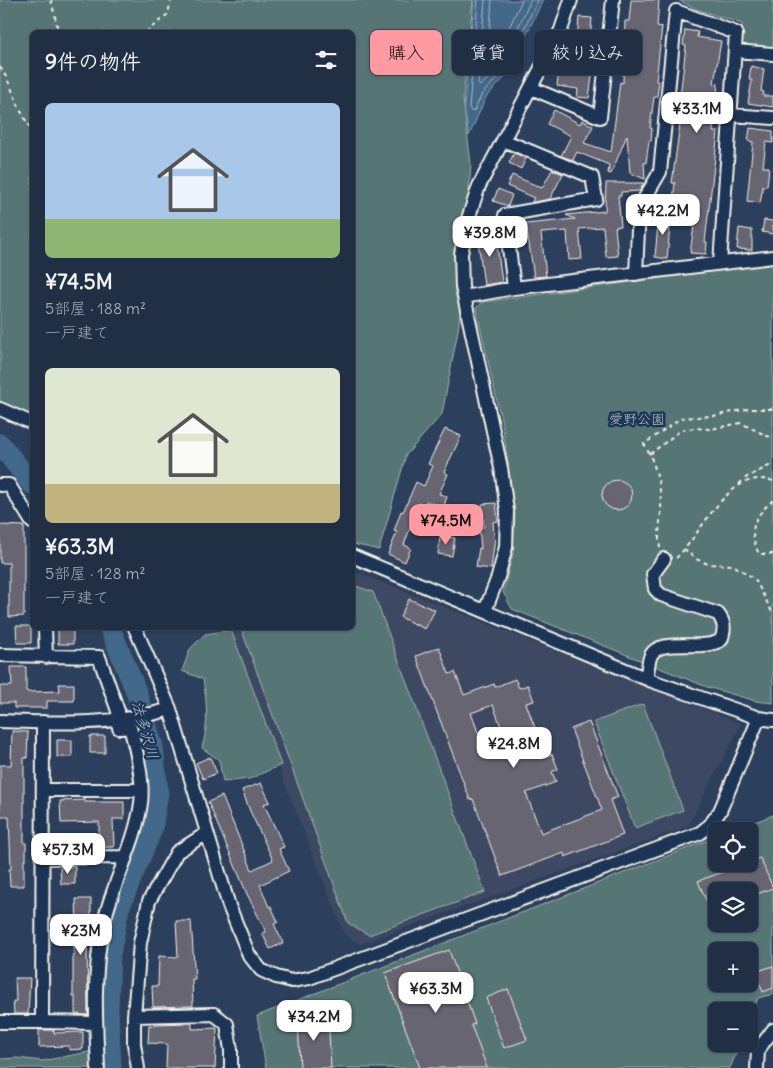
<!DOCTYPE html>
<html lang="ja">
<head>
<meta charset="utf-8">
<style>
  :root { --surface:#212f45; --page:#2d3b50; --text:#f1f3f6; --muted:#a2a9b3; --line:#3e4a5e; --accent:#ff9aa2 }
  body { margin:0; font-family:Delius,"Klee One",sans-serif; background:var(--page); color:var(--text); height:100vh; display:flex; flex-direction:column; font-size:19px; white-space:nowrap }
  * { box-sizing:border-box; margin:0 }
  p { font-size:16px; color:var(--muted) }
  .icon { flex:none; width:28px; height:28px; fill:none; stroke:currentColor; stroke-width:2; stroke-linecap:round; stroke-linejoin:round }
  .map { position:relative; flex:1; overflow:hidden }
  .details { position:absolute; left:30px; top:30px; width:325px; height:600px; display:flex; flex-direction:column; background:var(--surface); border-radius:8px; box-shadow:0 1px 4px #0004,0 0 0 1px var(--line) }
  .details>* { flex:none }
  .hud { position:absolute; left:370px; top:30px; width:328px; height:45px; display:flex; gap:10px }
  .controls { position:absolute; left:708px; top:822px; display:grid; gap:10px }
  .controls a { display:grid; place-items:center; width:50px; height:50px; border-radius:8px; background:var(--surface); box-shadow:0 1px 4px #0004,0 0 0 1px var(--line); font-size:25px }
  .price { position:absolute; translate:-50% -42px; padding:0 11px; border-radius:10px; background:#fff; color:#222; font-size:16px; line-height:32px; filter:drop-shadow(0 1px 2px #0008) }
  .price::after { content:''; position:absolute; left:50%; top:30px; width:15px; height:11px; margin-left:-8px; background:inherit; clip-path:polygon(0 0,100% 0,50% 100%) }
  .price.current { background:var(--accent); color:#111 }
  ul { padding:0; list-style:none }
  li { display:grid; align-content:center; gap:10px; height:265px; padding:0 15px }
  li span { display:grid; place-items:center; height:155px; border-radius:8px; color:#555 }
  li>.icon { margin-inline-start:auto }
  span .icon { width:90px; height:90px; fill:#fffc; stroke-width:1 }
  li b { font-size:21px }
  h2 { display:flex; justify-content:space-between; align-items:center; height:60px; padding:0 15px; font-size:21px }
  .tag { padding:0 18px; border-radius:8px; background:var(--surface); box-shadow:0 1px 4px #0004,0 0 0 1px var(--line); font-size:18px; line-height:45px }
  .tag.current { background:var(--accent); color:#111 }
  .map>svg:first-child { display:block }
  .built { fill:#3e4a63 }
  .green { fill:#567574; stroke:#a5b3ae; fill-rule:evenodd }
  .water { fill:#43688a; stroke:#8a9fb0 }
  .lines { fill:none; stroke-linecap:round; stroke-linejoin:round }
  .shore { stroke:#adbac2; stroke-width:1 }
  .river { stroke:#43688a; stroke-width:21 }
  .building { fill:#686572; stroke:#f4f1e8; fill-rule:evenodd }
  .minor-casing { stroke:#f4f1e8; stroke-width:16 }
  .path { stroke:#f4f1e8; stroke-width:2; stroke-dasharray:4 4; stroke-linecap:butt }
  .minor { stroke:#1d3557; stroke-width:12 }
  .labels { text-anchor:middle; stroke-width:5; stroke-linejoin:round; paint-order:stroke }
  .park-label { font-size:14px; fill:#b5bfba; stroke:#1d3557 }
  .water-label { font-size:15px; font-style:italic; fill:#b6c1c7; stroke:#1d3557 }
</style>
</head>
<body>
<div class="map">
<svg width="773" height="1068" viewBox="0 0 773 1068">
  <rect width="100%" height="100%" fill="#2c3f5c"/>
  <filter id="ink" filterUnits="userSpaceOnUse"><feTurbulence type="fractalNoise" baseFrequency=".02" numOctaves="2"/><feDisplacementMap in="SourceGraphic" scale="10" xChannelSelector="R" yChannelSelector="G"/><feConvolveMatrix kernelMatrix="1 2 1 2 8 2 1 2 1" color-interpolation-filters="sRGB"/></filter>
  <g filter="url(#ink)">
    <path class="built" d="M353,571L741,724L688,826L360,944L345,935L223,628H352Z"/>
    <path class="green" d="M0,0H473L463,99L471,164L459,325L442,414L406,455L379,550L353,544L352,32H32V423L0,406Z
      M678,0H773V58L741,45L742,24L696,9Z
      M773,263V703L756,701L707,687L512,609L503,592L513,553L515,515L503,428L476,308L482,302Z
      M353,585L373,592L485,892L369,935L348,923L241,628H352Z
      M231,630L281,765L249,779L223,782L219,760L202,748C209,723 207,704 203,679L182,671L190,649L205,634Z
      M643,704L683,810L635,828L594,722Z
      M773,815V994L758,998L749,1021V1011H716V1044H740L730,1068H266L257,1016L716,837V864H749V831H731ZM716,891H749V924H716ZM716,951H749V984H716Z
      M94,1051V1068H0V1059L17,1058L42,1061Z"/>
    <path class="water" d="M474,0H543L507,75L486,97L469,136L464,108Z"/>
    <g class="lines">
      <path class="shore" d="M478,0L469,108L472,112L474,111L482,94L503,72L538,0
        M485,0L478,83L480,86L498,69L531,0
        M492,0L487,63L490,66L492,64L522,0"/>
      <path class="river" d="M0,444L32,484
        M110,628L136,691L153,747L158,793L152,829L119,908L110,954L108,1011L111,1068"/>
    </g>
    <path class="building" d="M631,0H659L657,26L662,27L656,81L659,82L657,97H654L650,128H652L651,141H649L646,163H644L645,179L630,173L627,135L611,174L608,173L609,165L577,152L573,160L561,156L571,136L547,124L554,110L580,124L582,120L593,126L584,143L611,152L620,82L623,83L625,21H629Z
      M579,17L592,18L590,40L597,41L589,98L577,97L578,89L557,86L559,71L567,72L569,51H566L568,39L577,40Z
      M685,30L698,32L697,37L721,41L714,83L718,84L713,132H718L705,242H707L706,254L690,253L696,212L672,208L675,183H672L680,124L678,123L682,97H680L686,46L683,45Z
      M751,66L764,69L761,91L764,92L763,96H773V107L748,103L752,80H749Z
      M750,128L773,131V143L766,142L763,167H769L767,186H763L760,203L747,201L753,142L748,141Z
      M514,153L526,158L521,169L509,163Z
      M552,170L563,174L550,199L534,202L532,201L534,198L507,186L512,175L542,188Z
      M606,183H644L639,191L621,192V196H618L621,226L615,227L618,256L606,257L603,227L579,229L582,259L569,260L567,231L541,233L546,276L534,277L526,224L575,219L566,215L605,211Z
      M498,189L512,195L508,206L493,201Z
      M659,213L671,215L667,259L655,257Z
      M764,220L773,221V234L762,232Z
      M739,228L752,230V250L737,249Z
      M495,230L502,282L484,285L477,233Z
      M445,429L461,436L444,472L448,474L439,494L447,496L444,507L426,501L424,506L419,503L404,545L411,548L405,562L388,554L397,532L394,531L401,511L403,512L416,482L424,486L433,466L428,464Z
      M602 495a15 15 0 1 1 30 0a15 15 0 1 1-30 0Z
      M496,503L498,521L493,522L495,545H494L491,569L476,567L479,548L481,549L479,527H484L482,504Z
      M0,525L24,526V616L9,617V563H0Z
      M440,536L455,538L452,556L438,554Z
      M409,599L435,610L425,629L400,617Z
      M16,626H31V643H17Z
      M58,628H73V644H58Z
      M439,647L449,674L455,672L464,695L494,684L495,687L515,679L519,688L528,685L534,701L526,703L545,756L552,754L558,769L552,772L556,782L526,793L541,833L602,810L571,729L589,722L618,797L610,800L623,835L565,857L564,853L502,876L473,799L470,800L416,656ZM493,705L507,743L485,751L471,713Z
      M11,667H26V691L28,692L60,691L59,684H74V701H47V708H14V703H0V686H12Z
      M12,731L28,732L27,758H24V843H26V860H24V886H10L9,869H11L9,817H0V765H11Z
      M90,736H105V753H90Z
      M57,740H72V757H57Z
      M210,757L217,773L203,779L196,763Z
      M261,783L270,802L264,804L284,847L279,849L289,871L260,885L269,907L271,906L278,922L274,924L283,943L270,949L262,933L266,932L247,894L208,802L222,796L252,870L273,860L250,811L242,790Z
      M85,800V802H124V819H113L114,847H99V822L61,823L60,801Z
      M760,858L773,888L749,897V891H716L715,921L698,881L745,864H749V862Z
      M60,867H75V884H61Z
      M76,899H91V916H89V942H87L88,1015L75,1014V996H73V955H74V925H77Z
      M176,921H191L195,979H192L193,1006L153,1007L152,986H158L159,956L178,957Z
      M449,950L475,1024L471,1025L487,1068H420L385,973Z
      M773,966V988L763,992L755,972Z
      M15,978H30L28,1014H14L13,1001H16Z
      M508,989L527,1040L504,1048L486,998Z
      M328,1015L331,1068H300L298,1017Z
      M192,1023V1029L217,1028L215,1068H166L167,1044L148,1043L149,1025L154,1026V1024Z
      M39,1030H54V1033L83,1032V1049L69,1050V1046L39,1047Z"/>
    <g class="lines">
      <g class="minor-casing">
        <path id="minor" d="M735,51L773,54
          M531,88L600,117L613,0
          M731,115L773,118
          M503,140L592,177L596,199L505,215L514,288
          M636,274L639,208L660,172L676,11L736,33L720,263
          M464,297L514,288L773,257
          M0,409L32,423
          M0,485H9L32,522
          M352,556L652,681L759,718L773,720
          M485,611L498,577L506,547L507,511L501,468L462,287L461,254L468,219L479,186L561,30L571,0
          M45,628L46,657
          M135,628L170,709L229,906L249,955L261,970L276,977L292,981L309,978L700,833L710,825L720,811L759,718
          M0,655L99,657L118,711L119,728L130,727C136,749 144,780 141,803C135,847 110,887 102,931C93,975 96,1023 98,1068
          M646,678C648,671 648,661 651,655C661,637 702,652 721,640C725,630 725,623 718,614L661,595L655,589L653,574L664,559
          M0,721C56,723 116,726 170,709
          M43,790H140
          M42,858L126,857
          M134,1016L214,1014L227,1024L231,1050V1068
          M0,1022H42L43,722
          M42,1022L96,1023
          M138,1068L134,1044V1016L140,943L149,901L177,852L207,833
          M757,1068L758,1050L773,1030"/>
      </g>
      <path class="path" d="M51,0L57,25L56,32
        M146,32L168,14L171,0
        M0,67C13,85 17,110 32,130
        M650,454L681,430L694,428L711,429L741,423L767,436L773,437
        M739,484L747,477L773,464
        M773,500C754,517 747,530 759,554H773
        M660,548C657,532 662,517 661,501C660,482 654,460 644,444L681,418L713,416L747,409H773
        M684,549L696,559L708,564L733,565L755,579L773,614
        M676,558C702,535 728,466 773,481"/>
      <use href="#minor" class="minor"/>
    </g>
  </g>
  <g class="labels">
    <g class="park-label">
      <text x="637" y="424">愛野公園</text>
    </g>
    <g class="water-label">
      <text transform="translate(145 730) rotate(74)" y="5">法多沢川</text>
    </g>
  </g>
</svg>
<div class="controls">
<a><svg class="icon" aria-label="locate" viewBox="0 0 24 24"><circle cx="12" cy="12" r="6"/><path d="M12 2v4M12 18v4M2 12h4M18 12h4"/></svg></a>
<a><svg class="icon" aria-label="layers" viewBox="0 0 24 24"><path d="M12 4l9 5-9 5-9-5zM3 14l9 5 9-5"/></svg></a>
<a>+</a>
<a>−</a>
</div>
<b class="price" style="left:697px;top:134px">¥33.1M</b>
<b class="price" style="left:663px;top:236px">¥42.2M</b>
<b class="price" style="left:490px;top:258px">¥39.8M</b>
<b class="price current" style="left:446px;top:546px">¥74.5M</b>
<b class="price" style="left:514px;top:769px">¥24.8M</b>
<b class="price" style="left:68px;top:875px">¥57.3M</b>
<b class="price" style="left:81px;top:956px">¥23M</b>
<b class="price" style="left:436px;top:1014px">¥63.3M</b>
<b class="price" style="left:314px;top:1042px">¥34.2M</b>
<div class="hud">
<a class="tag current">購入</a>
<a class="tag">賃貸</a>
<a class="tag">絞り込み</a>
</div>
<section class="details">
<h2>9件の物件<svg class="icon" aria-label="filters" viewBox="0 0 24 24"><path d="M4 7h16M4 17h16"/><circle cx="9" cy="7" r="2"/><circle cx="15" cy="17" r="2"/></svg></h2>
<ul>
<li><span style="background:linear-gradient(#a9c7e8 75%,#8fb573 0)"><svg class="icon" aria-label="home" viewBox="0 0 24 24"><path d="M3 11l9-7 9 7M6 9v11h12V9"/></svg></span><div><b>¥74.5M</b><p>5部屋 · 188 m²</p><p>一戸建て</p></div></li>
<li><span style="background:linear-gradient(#dfe7d0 75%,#c2b280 0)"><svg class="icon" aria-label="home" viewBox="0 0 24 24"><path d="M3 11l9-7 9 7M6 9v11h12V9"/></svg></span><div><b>¥63.3M</b><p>5部屋 · 128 m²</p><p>一戸建て</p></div></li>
</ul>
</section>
</div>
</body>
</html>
